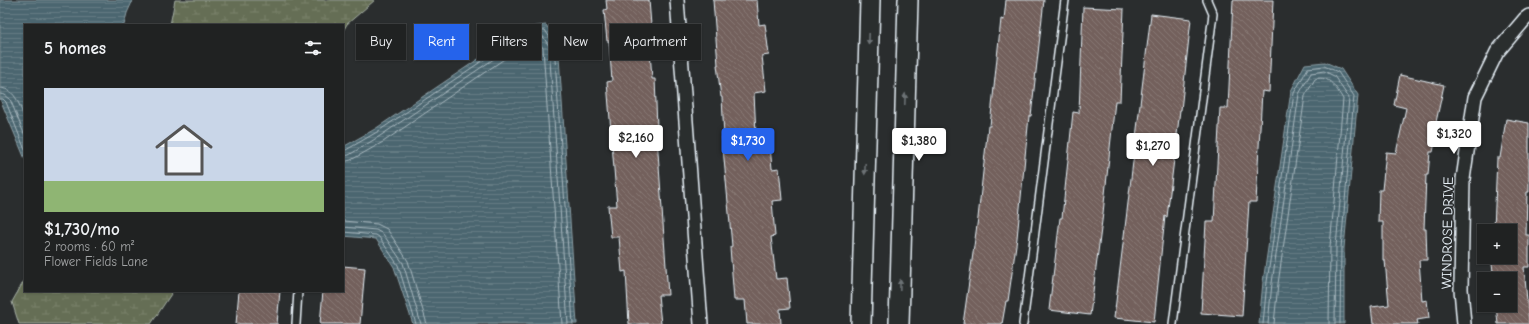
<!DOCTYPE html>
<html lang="en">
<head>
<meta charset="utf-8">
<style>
  :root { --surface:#202222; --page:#282a2a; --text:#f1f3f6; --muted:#a2a4a5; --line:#3d3f40; --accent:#2563eb }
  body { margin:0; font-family:"Comic Neue",sans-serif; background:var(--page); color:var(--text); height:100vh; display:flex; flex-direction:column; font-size:15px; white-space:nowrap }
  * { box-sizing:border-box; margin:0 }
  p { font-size:13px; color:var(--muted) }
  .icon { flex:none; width:22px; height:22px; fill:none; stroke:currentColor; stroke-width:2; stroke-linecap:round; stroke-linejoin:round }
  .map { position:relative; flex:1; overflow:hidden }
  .panel { position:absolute; left:24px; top:24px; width:320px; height:268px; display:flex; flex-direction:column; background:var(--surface); border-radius:0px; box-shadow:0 1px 3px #0004,0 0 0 1px var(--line) }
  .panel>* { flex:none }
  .guide { position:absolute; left:356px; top:24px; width:380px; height:36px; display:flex; gap:8px }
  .controls { position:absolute; left:1477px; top:224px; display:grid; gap:8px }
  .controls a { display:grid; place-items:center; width:40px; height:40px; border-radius:0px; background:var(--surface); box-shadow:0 1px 3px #0004,0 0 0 1px var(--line); font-size:20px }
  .price { position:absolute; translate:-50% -34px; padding:0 9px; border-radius:4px; background:#fff; color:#222; font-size:13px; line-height:26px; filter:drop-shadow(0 1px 2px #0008) }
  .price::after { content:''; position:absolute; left:50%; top:24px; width:12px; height:9px; margin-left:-6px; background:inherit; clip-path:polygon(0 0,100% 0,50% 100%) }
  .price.active { background:var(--accent); color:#fff }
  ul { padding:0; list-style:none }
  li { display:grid; align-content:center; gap:8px; height:212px; padding:0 20px }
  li+li { border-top:1px solid var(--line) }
  li span { display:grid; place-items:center; height:124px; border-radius:0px; color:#555 }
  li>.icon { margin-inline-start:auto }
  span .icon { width:72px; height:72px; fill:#fffc; stroke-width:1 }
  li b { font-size:17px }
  h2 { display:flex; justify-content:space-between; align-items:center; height:48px; padding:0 20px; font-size:17px }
  .chip { padding:0 14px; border-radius:0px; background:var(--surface); box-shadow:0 1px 3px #0004,0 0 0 1px var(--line); font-size:14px; line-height:36px }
  .chip.active { background:var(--accent); color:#fff }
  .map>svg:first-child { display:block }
  .wetland { fill:url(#wetland-marsh); stroke:#a6b0a6 }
  .water { fill:url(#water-rules); stroke:#8a9ea6 }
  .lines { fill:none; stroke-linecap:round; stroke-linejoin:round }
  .shore { stroke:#a9b9c1; stroke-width:1 }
  .building { fill:url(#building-back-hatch); stroke:#e8f1f8 }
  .service-casing { stroke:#e8f1f8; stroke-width:10 }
  .minor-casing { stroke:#e8f1f8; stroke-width:16 }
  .secondary-casing { stroke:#e8f1f8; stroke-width:22 }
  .service { stroke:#2a2d2e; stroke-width:7 }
  .minor { stroke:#2a2d2e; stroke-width:13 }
  .secondary { stroke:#2a2d2e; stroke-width:19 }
  .oneway { fill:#6c7275 }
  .labels { text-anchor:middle; stroke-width:3; stroke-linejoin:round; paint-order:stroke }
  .street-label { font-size:14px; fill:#e8f1f8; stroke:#2a2d2e }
</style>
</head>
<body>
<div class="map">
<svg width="1529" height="324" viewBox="0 0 1529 324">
  <defs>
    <pattern id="wetland-marsh" width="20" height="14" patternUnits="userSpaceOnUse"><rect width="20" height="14" fill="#656e54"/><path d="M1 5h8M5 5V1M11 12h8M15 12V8" fill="none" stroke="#7b836d"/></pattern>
    <pattern id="water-rules" width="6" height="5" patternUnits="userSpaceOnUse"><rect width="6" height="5" fill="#4b666f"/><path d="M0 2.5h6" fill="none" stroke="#657c84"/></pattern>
    <pattern id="building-back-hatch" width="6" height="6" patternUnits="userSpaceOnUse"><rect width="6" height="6" fill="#73615b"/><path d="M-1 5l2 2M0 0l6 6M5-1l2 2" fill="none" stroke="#877873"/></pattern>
  </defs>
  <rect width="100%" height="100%" fill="#2a2d2e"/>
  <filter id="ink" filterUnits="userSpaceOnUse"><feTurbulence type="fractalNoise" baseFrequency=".025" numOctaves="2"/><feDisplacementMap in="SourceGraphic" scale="8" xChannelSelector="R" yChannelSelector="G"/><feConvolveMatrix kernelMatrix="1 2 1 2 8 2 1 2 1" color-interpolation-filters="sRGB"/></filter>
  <g filter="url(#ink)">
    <path class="wetland" d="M175,0H375L347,24L343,31V25H170Z
      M25,279V291H173L151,324H19L12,302Z"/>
    <path class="water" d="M0,0H133L127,13L124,25H25V159L0,99Z
      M546,25L558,42L577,324H413L394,267L376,239L343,236V147L375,129L505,41L530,27Z
      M1325,62L1341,69L1358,95L1344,248V324H1259L1263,282L1291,91L1305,64Z"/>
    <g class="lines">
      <path class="shore" d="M0,88C17,89 20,108 25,120
        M0,94L5,95L10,99L25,136
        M0,99H3L6,102L25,150
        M343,151L346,150L377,132L507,44L531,31L545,30L554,44L573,324
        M343,156L349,155L380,136L510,48L532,36L542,35L549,46L568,324
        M343,162L351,160L383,142L513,53L534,42H539L543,48L562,324
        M343,221L377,224L387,229L408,261L427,324
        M343,227L376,230L383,234L403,263L421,324
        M343,232L376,235L379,237L398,265L416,324
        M1263,324L1267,282L1294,93L1308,68L1324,66L1338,72L1354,96L1341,248L1340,324
        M1268,324L1272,283L1299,94L1311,73L1324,71L1334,76L1349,98L1336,247L1335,324
        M1274,324L1278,284L1305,96L1315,79C1330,75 1336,88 1343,99L1330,247L1329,324"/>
    </g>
    <path class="building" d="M606,0H649L652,38H649L652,79H655L658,152L668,295H658L661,324H629L626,271L622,272L619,237H611L608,206H617L607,82L612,81L609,41H607L604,10L607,9Z
      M713,0H757L759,25L765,24L769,55L762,56L766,91L754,93L756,135L769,134L772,169L779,168L782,200L772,201L775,236L771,237L776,279L787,278L790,308L780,309L781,324H747L745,300H734L730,247L732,246L722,137H724L722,97H721L717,65H718Z
      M1006,0H1044L1031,116H1029L1017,238L1008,301H1006L1002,324H963L978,218L988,126H990L1001,19L1004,20Z
      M1233,0H1273L1269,92L1262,91L1256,202H1249L1242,316L1201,313L1206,222H1214L1220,108H1228Z
      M1083,7L1124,9L1120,101H1115L1103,213L1090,315L1049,310L1060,218H1062L1073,112L1079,113Z
      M1151,14L1191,19L1181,110H1180L1167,217L1165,216L1154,322L1114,318Z
      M1400,75L1444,85L1436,122L1439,123L1433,152H1430L1428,175H1426L1424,229H1426L1427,260H1419L1422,301L1427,300L1429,318L1417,320L1418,324H1373L1371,307L1389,305L1385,260H1383V222H1378L1379,190H1382L1386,152L1396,153L1406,108L1394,105Z
      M1506,119L1529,123V192H1527L1526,235H1529V267H1524L1529,324H1498L1496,305H1510V279H1494L1491,257H1510V229H1494L1497,158H1500Z
      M343,266L365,268L360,324H320L323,291H343Z
      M239,291H280L277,324H236Z"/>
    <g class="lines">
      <g class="service-casing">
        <path id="service" d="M296,324L298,291
          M1023,324L1065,0
          M1173,324L1213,14L1207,0"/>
      </g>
      <g class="minor-casing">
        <path id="minor" d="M677,0L701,324
          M1464,324L1461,289L1463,179L1475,97L1497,52L1525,19L1529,16"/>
      </g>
      <g class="secondary-casing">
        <path id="secondary" d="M861,324L870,0
          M899,324L908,0"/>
      </g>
      <use href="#service" class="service"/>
      <use href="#minor" class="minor"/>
      <use href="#secondary" class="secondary"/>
    </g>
    <defs><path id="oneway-solid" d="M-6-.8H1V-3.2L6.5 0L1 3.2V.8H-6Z"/></defs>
    <g class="oneway">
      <use href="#oneway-solid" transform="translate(869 39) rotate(92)"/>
      <use href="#oneway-solid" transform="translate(905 99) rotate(-88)"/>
      <use href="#oneway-solid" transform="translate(865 169) rotate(92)"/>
      <use href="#oneway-solid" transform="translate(900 285) rotate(-88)"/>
    </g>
  </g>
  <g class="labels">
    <g class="street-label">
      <text transform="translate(1447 233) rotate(-89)" y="5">WINDROSE DRIVE</text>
    </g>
  </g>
</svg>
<div class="controls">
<a>+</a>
<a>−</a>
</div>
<b class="price" style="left:1454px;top:155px">$1,320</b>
<b class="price" style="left:636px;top:159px">$2,160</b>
<b class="price active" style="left:748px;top:162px">$1,730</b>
<b class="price" style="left:919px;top:162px">$1,380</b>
<b class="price" style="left:1153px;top:167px">$1,270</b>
<div class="guide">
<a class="chip">Buy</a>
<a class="chip active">Rent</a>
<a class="chip">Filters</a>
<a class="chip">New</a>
<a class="chip">Apartment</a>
</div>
<section class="panel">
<h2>5 homes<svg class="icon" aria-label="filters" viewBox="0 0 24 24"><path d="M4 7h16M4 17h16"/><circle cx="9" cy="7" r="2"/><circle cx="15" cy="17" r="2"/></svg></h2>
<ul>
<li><span style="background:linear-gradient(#c9d6e8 75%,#8fb573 0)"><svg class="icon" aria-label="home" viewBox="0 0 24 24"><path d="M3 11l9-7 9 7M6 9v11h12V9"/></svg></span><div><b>$1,730/mo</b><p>2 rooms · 60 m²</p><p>Flower Fields Lane</p></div></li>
</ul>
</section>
</div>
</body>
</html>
